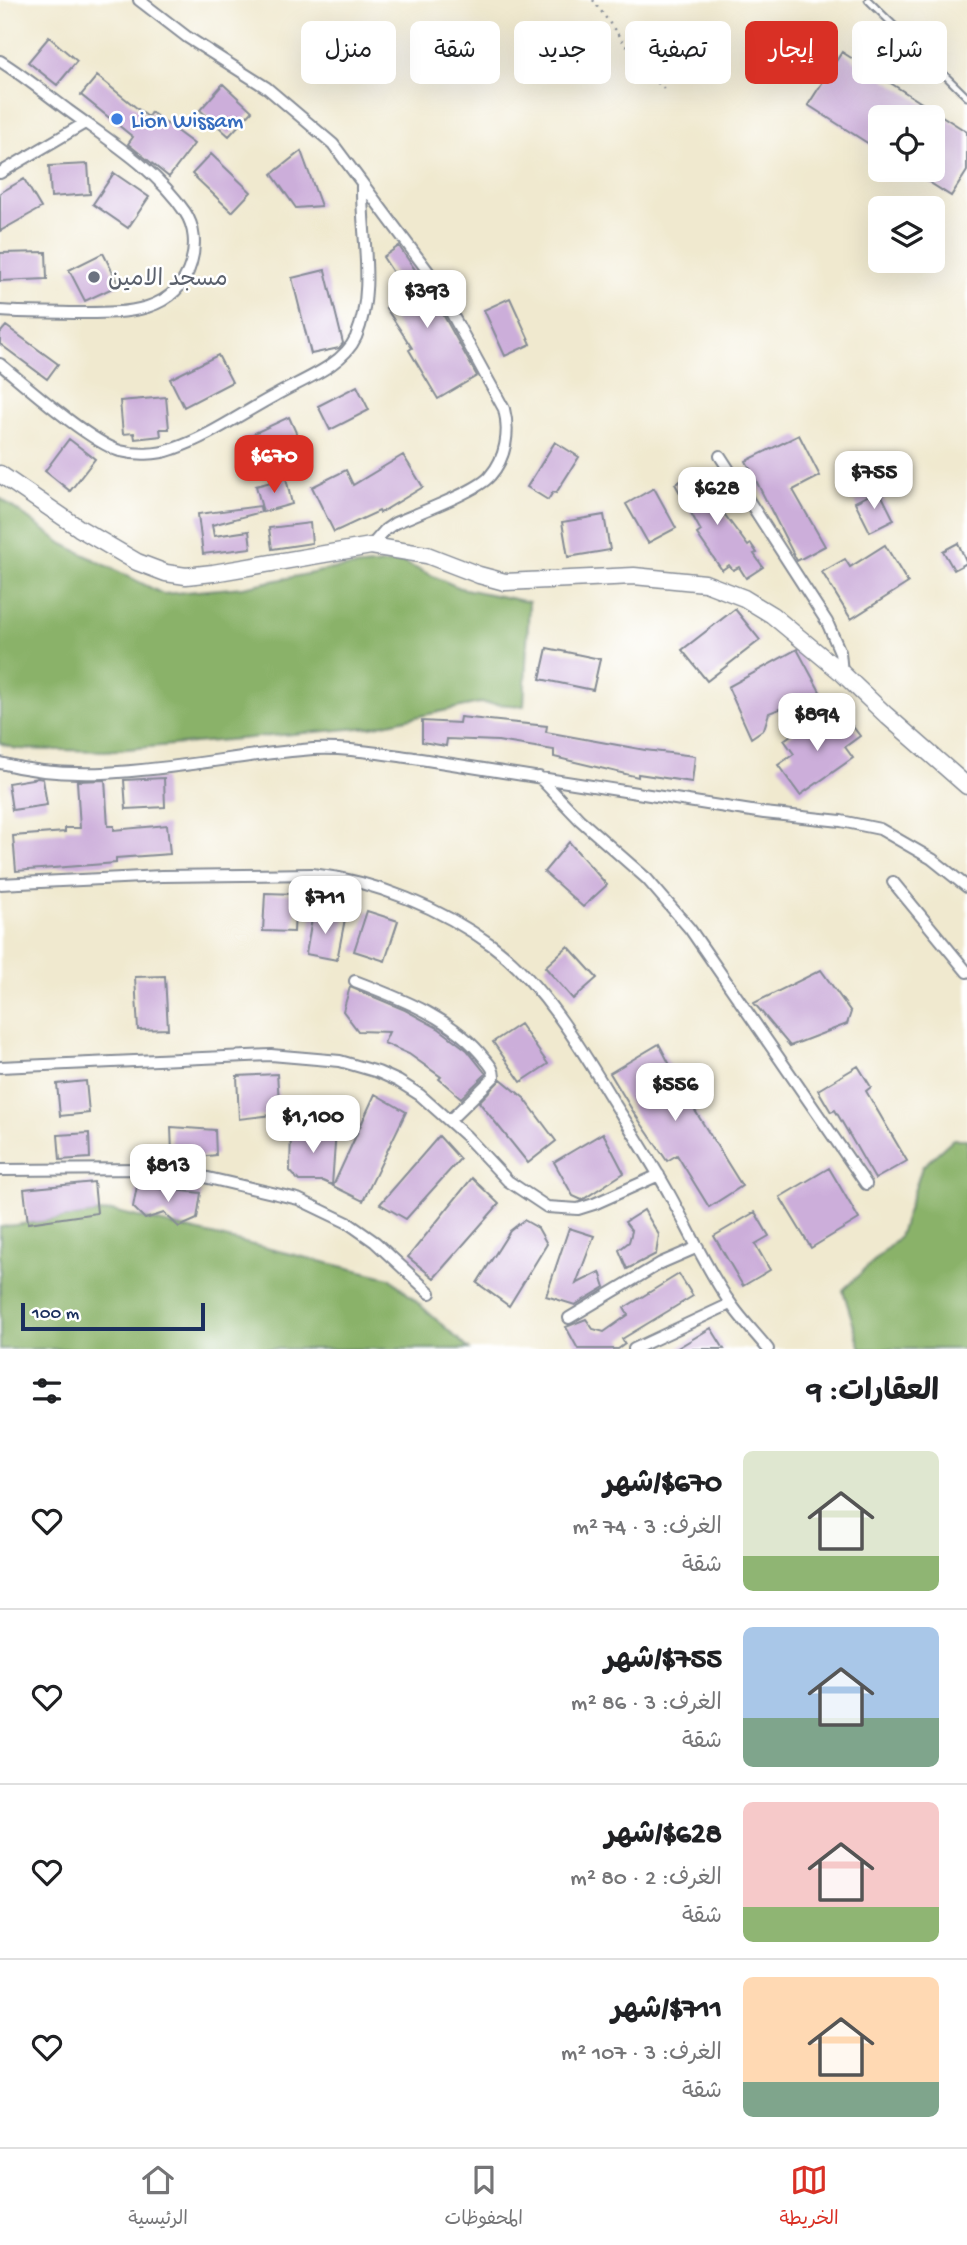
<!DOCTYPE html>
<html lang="ar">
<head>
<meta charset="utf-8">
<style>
  :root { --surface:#fff; --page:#f6f6f6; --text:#202124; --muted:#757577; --line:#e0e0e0; --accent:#d93025 }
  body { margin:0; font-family:"Gochi Hand","Playpen Sans Arabic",sans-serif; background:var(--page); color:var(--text); direction:rtl; height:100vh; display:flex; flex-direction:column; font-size:26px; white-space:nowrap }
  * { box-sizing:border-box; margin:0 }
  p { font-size:23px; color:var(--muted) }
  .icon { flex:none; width:38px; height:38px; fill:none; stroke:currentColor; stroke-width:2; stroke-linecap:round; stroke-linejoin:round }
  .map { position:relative; height:1349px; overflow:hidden; direction:ltr }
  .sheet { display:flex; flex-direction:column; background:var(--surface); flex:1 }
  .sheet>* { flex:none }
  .top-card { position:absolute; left:21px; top:21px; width:926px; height:63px; direction:rtl; display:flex; gap:14px }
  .tools { position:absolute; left:868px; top:105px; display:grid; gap:14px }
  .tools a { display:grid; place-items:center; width:77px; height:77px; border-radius:10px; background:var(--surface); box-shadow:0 7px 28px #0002; font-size:35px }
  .scale { position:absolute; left:21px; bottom:18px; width:184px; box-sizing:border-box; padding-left:7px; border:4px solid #1b2f5e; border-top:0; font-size:19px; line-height:24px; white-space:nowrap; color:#1b2f5e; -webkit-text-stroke:5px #fff; paint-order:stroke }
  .price { position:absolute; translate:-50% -60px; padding:0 16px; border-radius:14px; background:#fff; color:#222; font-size:23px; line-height:46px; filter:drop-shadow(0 2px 4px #0008) }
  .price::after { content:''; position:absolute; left:50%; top:42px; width:21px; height:16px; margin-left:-10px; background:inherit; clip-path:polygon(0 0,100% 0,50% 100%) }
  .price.active { background:var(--accent); color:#fff }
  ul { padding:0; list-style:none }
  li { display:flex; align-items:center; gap:21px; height:175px; padding:0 28px }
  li+li { border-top:2px solid var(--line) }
  li span { display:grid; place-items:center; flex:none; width:196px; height:140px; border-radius:10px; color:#555 }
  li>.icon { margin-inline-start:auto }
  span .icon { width:84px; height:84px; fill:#fffc; stroke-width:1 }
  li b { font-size:30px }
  h2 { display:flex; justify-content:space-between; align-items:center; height:84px; padding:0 28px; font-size:30px }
  .tag { padding:0 24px; border-radius:10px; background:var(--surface); box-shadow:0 7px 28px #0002; font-size:24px; line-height:63px }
  .tag.active { background:var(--accent); color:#fff }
  .tab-bar { display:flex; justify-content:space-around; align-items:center; height:98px; border-top:2px solid var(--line); background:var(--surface); font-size:19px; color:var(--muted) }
  .tab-bar a { display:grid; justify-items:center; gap:4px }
  .tab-bar .active { color:var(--accent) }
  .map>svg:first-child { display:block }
  .forest { fill:#8ab269; stroke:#527064; stroke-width:2 }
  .building { fill:#ccaeda }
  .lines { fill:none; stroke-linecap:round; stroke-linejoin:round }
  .lane-casing { stroke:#868c96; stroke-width:9 }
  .street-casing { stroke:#868c96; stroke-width:14 }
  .secondary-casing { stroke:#868c96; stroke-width:19 }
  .path { stroke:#868c96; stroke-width:2.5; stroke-dasharray:2 5; stroke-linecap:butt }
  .lane { stroke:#fff; stroke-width:5 }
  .street { stroke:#fff; stroke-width:10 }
  .secondary { stroke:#fff; stroke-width:16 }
  .shop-dot { fill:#3f7fe0; stroke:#fff; stroke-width:2.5 }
  .worship-dot { fill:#6b7280; stroke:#fff; stroke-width:2.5 }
  .labels { text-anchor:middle; stroke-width:5; stroke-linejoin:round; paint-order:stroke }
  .shop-label { font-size:23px; fill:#366cbe; stroke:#fff; text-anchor:start }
  .worship-label { font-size:23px; fill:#5b616d; stroke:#fff; text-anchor:start }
</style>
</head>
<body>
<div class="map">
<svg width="967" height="1349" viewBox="0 0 967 1349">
  <rect width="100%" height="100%" fill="#fff"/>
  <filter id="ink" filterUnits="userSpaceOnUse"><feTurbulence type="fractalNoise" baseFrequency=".0143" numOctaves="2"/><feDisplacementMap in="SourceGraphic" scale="14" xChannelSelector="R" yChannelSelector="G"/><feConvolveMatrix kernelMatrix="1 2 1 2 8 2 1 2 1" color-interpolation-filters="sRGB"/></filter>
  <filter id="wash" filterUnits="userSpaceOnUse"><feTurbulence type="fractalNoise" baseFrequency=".00686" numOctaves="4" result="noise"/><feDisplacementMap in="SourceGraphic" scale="28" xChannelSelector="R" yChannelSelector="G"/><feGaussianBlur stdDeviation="1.57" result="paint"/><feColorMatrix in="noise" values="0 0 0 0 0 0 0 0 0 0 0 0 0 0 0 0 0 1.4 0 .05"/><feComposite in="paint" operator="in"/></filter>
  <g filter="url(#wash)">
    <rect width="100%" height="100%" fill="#f0e9cf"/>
    <path class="forest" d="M0,498L63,544L163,594L243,587L332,569L402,562L460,588L529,602L524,706L479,703L371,727L105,751L16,749L0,743Z
      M953,1139H967V1349H861L843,1290L899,1237L922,1167Z
      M113,1211L390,1278L469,1349H0V1227Z"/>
    <g id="blocks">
      <path class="building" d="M49,37L77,61L57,85L28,62Z
        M842,52L967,132V171L951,196L910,170H933V117H880V151L808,105Z
        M97,76L148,117L151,112L194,144L169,177L128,144L133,137L81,95Z
        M223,84L252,111L229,136L200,110Z
        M301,151L321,206L296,208L272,174Z
        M211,154L251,192L232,212L192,174Z
        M88,164L90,194L51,197L49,166Z
        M114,173L149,197L128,228L93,204Z
        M24,179L41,208L0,231V193Z
        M399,246L434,298L477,376L438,399L409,350L412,348L386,308L407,294L383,257Z
        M46,252L47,279L0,281V253Z
        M103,253L119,285L85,301L69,270Z
        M325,270L343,343L339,348L311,354L292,278Z
        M510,298L531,344L505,356L484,310Z
        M6,326L58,364L47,379L0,344V333Z
        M218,355L232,382L184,407L170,379Z
        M357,386L369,410L330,430L318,406Z
        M166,397L169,429H160L161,436L135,439L134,433L123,434L120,401Z
        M289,417L302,446L254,469L240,440Z
        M799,435L820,476L793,490L825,546L797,561L746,461Z
        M69,439L95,459L70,491L45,471Z
        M555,442L579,457L556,493L553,492L548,500L527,487Z
        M403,455L423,487L380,513L379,511L334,532L312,487L346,470L353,485Z
        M701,470L725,515L748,546L751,544L757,553L754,554L763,567L746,578L739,567L733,570L729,565L722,570L697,534L701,531L675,484Z
        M286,478L292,504L263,512L256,486Z
        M654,488L676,528L648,543L626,504Z
        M879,490L894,520L870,532L855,502Z
        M260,506L261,512L212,525L214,536L249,531L251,548L203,554L198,514Z
        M604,515L610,550L568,557L562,522Z
        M310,523L312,543L272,549L269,528Z
        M958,543L967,563L954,570L943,551Z
        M885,545L908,583L851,619L822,572L845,559L850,567Z
        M735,609L760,640L707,681L682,650Z
        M547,648L600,659L593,690L540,679Z
        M797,649L824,699L787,706L769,713L764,729L751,738L728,687Z
        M845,716L860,736L845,747L853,758L800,795L778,765L794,754L784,740L811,721L820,734Z
        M460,717L547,726L546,732L645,750L695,756L692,782L638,774V777L554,757V750L498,741L447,739L446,746L422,742V721L459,723Z
        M38,778L43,779L47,805L12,810L8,783Z
        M164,778L165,807L126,809L124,780Z
        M105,780L108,826H114V830L167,825L170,854L116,858V863L16,871L13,836L65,832V828H80L77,781Z
        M569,842L607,885L583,907L544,872Z
        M265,893L296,894L294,932L263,931Z
        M367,911L398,921L385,961L354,951Z
        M313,913L345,919L337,960L306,954Z
        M568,946L597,978L573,999L545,967Z
        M821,970L851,1012L847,1024L790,1046L754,1003Z
        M165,976L168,1029L138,1030L135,977Z
        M350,987L405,1010L438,1028L467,1050L486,1074L461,1098L439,1079L441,1077L409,1054L384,1043L389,1032L358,1031L343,1011Z
        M520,1024L548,1064L521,1082L493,1042Z
        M659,1044L680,1084L679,1085L742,1186L709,1207L677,1155L667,1161L634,1113L610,1073Z
        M858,1066L871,1087L866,1091L907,1161L875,1179L835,1110L831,1112L818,1090Z
        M277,1074L280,1114L239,1119L237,1076Z
        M501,1079L524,1098L556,1141L528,1163L479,1102Z
        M86,1081L89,1113L60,1116L57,1084Z
        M375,1094L406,1112L363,1201L333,1186Z
        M171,1127L215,1130L216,1155L181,1159L172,1153Z
        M291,1130H336L332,1185L323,1181H299L290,1171Z
        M89,1133L90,1158L60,1160L58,1135Z
        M603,1133L624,1173L582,1200L573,1196L554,1162Z
        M439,1136L460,1159L406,1219L380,1204Z
        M829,1168L859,1219L811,1248L780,1197Z
        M472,1178L499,1204L434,1278L408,1257Z
        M94,1182L97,1213L28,1223L24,1189Z
        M137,1186L201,1193L197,1219L179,1227L164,1213L145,1219L133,1207Z
        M644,1210L659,1235L656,1254L627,1269L619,1250L629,1242L632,1231L625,1222Z
        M755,1212L769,1236L755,1244L770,1270L743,1286L714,1236Z
        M524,1220L538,1228L547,1244L509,1306L477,1283L510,1231Z
        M569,1228L594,1236L576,1284L600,1272L605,1287L575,1305L546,1296Z
        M679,1274L693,1296L622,1339L625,1344L618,1349H578L566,1327L586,1319L593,1329L604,1332L628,1315L624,1308Z
        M711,1328L724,1349H676Z"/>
    </g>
  </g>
  <g filter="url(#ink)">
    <use href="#blocks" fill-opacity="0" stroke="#868c96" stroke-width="2"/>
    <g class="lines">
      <g class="lane-casing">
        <path id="lane" d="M868,0L967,97"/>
      </g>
      <g class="street-casing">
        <path id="street" d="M139,0L187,37L267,88L333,144L430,274L504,409C510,432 506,458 490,476C478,491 416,514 395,523L385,530L371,546
          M0,61C24,76 46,94 69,111C110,141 157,170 185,212C195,227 196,246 191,263C176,316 119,313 75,313C50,312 25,313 0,311
          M0,173L85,123
          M0,364C28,387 89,441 120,451C136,455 157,455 173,449C209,437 242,413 276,395C302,380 343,366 356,337C376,289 361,235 362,185
          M720,456L827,622L840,652L842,673
          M0,763C97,789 205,758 302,750C339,746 378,753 414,758L764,813L841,821L880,829L932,859L967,887
          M539,777L580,820L647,879L690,929L866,1184
          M893,882L967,972
          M0,884L162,876L312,874C376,881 441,908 493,946C543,984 581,1048 613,1101C633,1133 653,1164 671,1197C689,1230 709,1274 731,1304C742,1320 756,1334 768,1349
          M355,981C402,999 453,1018 485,1059C490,1065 494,1069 494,1077L449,1121
          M0,1067L271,1055L340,1061L378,1072L398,1081L420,1095L466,1136L508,1181L547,1207L578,1209L594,1204L659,1175
          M0,1170L149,1169L204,1177L298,1199L348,1223L375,1242L430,1293
          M569,1318L661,1263L698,1247
          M634,1349L730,1304"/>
      </g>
      <g class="secondary-casing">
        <path id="secondary" d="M0,474L79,528L137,562L166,573L186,576L213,573L371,546L427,555L479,575L505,582L634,576L705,583L744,598L772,615L842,673L886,715L967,786"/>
      </g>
      <path class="path" d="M593,0L640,65L666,91"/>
      <use href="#lane" class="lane"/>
      <use href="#street" class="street"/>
      <use href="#secondary" class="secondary"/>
    </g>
  </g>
  <circle class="shop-dot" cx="117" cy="119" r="7"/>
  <circle class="worship-dot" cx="94" cy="277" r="7"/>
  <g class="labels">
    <g class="shop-label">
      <text x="131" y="127">Lion Wissam</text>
    </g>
    <g class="worship-label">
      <text x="108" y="285">مسجد الامين</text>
    </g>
  </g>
</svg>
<div class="tools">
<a><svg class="icon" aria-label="locate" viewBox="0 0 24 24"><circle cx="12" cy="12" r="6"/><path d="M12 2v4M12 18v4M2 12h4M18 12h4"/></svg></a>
<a><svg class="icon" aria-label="layers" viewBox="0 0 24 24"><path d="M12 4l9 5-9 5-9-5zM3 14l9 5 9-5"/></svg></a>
</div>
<div class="scale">100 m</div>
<b class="price" style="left:427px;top:330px">$393</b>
<b class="price active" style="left:274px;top:495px">$670</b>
<b class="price" style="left:874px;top:511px">$755</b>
<b class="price" style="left:717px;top:527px">$628</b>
<b class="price" style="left:817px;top:753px">$894</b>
<b class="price" style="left:325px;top:936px">$711</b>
<b class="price" style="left:675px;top:1123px">$556</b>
<b class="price" style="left:313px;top:1155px">$1,100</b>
<b class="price" style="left:168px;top:1204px">$813</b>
<div class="top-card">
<a class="tag">شراء</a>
<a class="tag active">إيجار</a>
<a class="tag">تصفية</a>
<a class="tag">جديد</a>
<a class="tag">شقة</a>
<a class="tag">منزل</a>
</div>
</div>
<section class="sheet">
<h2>العقارات: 9<svg class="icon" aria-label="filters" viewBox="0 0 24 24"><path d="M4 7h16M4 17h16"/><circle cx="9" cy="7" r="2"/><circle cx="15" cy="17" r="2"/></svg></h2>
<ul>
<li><span style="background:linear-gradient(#dfe7d0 75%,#8fb573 0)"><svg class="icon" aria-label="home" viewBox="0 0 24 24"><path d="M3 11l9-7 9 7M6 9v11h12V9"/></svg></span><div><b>$670/شهر</b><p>الغرف: 3 · 74 m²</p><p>شقة</p></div><svg class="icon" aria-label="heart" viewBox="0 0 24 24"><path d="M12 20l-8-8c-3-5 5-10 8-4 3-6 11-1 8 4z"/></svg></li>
<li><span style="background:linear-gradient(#a9c7e8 65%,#7fa58c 0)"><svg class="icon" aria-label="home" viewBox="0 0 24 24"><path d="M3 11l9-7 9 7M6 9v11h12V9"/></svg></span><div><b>$755/شهر</b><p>الغرف: 3 · 86 m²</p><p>شقة</p></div><svg class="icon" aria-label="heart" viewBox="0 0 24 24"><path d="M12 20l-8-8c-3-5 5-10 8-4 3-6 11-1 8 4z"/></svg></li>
<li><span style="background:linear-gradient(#f6c9c9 75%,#8fb573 0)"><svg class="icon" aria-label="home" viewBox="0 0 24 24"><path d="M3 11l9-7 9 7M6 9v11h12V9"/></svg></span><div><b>$628/شهر</b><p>الغرف: 2 · 80 m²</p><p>شقة</p></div><svg class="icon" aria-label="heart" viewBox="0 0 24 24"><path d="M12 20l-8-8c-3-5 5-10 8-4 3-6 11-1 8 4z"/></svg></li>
<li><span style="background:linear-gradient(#ffd9b3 75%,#7fa58c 0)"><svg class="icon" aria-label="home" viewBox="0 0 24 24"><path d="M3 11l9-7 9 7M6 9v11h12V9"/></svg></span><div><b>$711/شهر</b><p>الغرف: 3 · 107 m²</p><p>شقة</p></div><svg class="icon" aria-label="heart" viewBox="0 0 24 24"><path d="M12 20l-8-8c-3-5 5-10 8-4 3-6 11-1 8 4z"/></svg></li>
</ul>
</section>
<nav class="tab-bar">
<a class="active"><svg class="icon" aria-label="map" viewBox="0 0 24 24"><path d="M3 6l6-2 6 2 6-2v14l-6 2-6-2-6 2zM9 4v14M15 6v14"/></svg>الخريطة</a>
<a><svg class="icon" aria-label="saved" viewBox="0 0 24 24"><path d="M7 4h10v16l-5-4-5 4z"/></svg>المحفوظات</a>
<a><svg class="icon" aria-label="home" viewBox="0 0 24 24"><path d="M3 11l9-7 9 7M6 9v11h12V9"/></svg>الرئيسية</a>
</nav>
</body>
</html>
